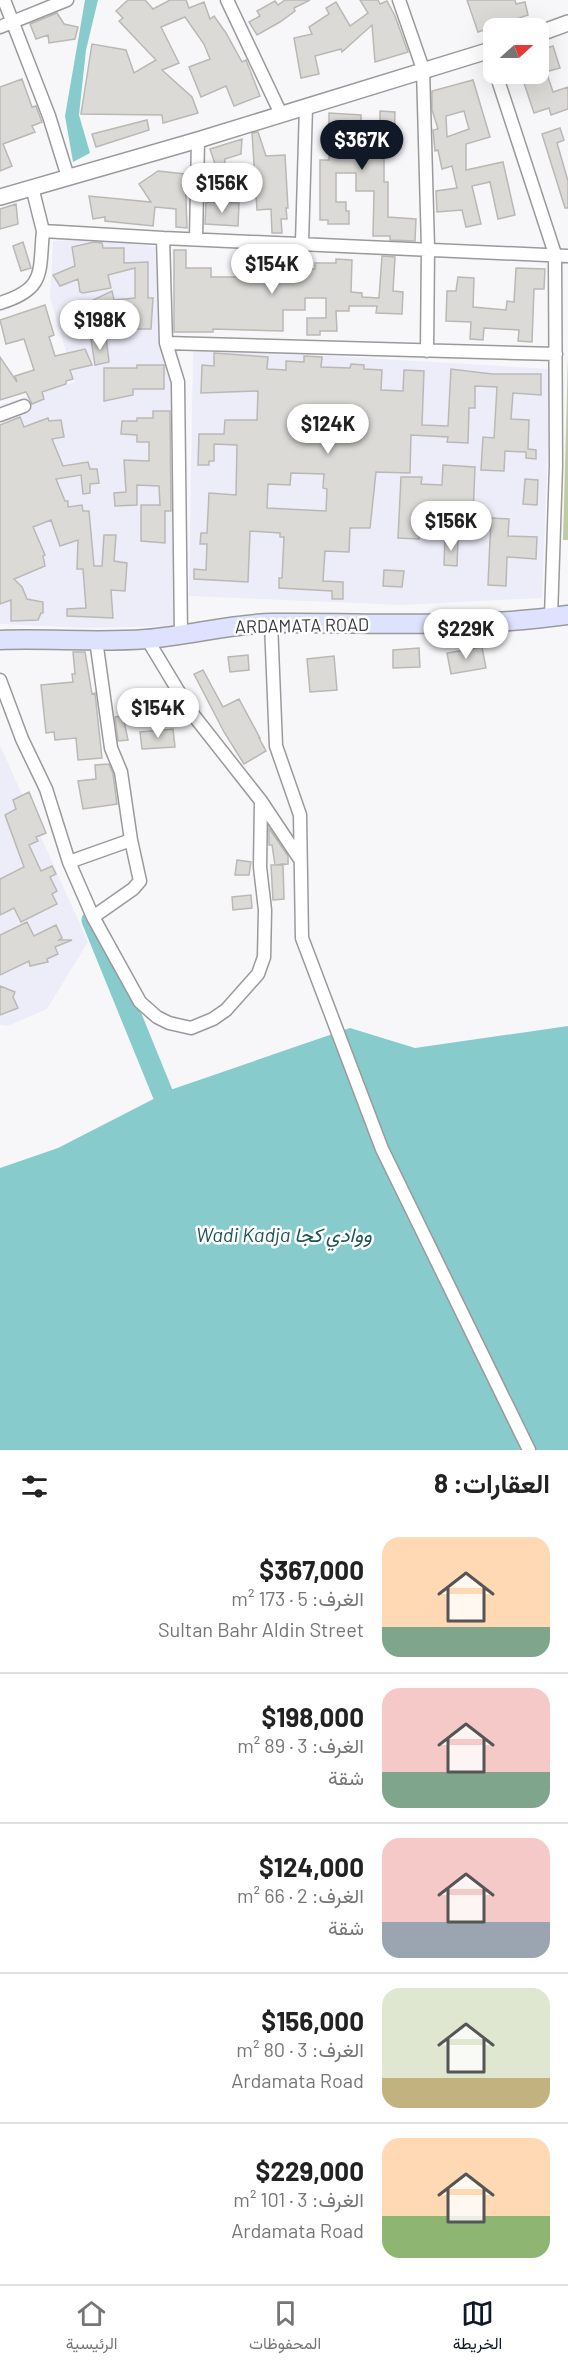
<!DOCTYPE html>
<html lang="ar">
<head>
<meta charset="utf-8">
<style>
  :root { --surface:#fff; --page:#f6f6f6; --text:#222; --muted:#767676; --line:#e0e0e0; --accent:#111827 }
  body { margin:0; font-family:Barlow,Vazirmatn,sans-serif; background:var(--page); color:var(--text); direction:rtl; height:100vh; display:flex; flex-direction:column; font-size:22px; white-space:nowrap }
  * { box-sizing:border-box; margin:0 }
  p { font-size:20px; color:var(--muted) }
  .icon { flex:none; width:33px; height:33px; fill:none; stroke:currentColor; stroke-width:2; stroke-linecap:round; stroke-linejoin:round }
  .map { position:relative; height:1450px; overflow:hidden; direction:ltr }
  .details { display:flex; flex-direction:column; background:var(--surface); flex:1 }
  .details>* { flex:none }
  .needle { width:39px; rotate:69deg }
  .buttons { position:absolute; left:483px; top:18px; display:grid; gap:12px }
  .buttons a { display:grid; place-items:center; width:66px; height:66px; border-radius:12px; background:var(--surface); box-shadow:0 6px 24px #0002; font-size:30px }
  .price { position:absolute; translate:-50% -51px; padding:0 14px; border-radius:21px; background:#fff; color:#222; font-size:20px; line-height:39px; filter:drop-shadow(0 2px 3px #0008) }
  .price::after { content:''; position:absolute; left:50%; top:36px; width:18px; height:14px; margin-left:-9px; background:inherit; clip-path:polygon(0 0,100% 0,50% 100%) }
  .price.selected { background:var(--accent); color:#fff }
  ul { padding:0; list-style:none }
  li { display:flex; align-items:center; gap:18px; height:150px; padding:0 18px }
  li+li { border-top:2px solid var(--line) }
  li span { display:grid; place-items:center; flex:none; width:168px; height:120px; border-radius:18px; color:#555 }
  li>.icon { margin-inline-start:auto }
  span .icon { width:72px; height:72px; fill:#fffc; stroke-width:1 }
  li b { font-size:26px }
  h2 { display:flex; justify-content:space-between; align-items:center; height:72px; padding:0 18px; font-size:26px }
  .tab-bar { display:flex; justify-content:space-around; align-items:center; height:84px; border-top:2px solid var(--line); background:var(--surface); font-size:16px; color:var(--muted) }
  .tab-bar a { display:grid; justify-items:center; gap:3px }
  .tab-bar .selected { color:var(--accent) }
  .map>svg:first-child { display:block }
  .built { fill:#ededf9 }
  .green { fill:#becd9f }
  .water { fill:#87cbcc }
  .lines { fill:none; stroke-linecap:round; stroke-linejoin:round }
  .river { stroke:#87cbcc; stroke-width:21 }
  .building { fill:#dcdad7; stroke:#bab8b5; stroke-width:1.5; fill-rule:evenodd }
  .minor-casing { stroke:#9a9a9d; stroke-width:15 }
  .tertiary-casing { stroke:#9a9a9d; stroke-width:18 }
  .secondary-casing { stroke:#9a9a9d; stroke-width:21 }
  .minor { stroke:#fff; stroke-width:12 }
  .tertiary { stroke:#fff; stroke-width:15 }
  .secondary { stroke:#dfe2fe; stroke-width:18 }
  .labels { text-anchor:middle; stroke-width:5; stroke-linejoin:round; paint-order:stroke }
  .street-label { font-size:18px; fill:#3a3a3c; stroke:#fff }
  .water-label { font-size:20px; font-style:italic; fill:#1b5556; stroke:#fff }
</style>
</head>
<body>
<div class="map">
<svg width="568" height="1450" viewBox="0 0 568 1450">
  <rect width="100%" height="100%" fill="#f7f7fa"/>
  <path class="built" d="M104,238L155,247L160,333L175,389L178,626L85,628L0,624V405L75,382L50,298L53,241Z
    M193,348L551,369L542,598L402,605L189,596Z
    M0,745L88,942L47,1009L8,1026L0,1025Z"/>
  <path class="green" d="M568,356V540H563Z"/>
  <path class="water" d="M85,0H98L86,50L79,115L90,153L73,162L65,116Z
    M568,1026V1450H0V1168L58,1148L173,1089L350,1028L415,1048Z"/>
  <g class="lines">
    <path class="river" d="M92,920L173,1119"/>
  </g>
  <path class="building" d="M128,0H145L153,9L170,0H186L189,8L204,2L210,19L214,16L226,33L242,62L246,60L260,96L234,106L226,86L201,97L189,67L210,59L204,44L185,17L161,27L179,63L162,70L192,97L198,113L163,123L162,115L81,114L92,44L126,50L134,73L156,60L119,21L123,18L116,11Z
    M285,0H310L294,8L295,11L280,22L257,35L249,22L260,16L257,11L275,1L278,5Z
    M360,0H378L380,4L387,1L395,16L408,52L375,62L372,25L342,52L341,49L315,56L319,74L301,78L294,38L312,34L309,27L329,14L326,8L336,2L350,26L368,13Z
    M467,0H515L516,4L525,2L528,15L478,32Z
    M57,13L64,24L78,27L75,39L49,43L48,35L36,39L30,24Z
    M553,46L560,68L545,72L538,51Z
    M521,74H547L553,92L568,87V109L551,115L549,108L534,113Z
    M22,79L32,107L36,106L42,122L32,126L35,132L3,144L12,166L0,171V87Z
    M473,80L490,137L466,144V170L503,162L515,215L498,219L490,182L472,186L481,224L466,227L462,210L437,212L436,191L457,188L452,166L442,169L438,150L435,151L433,130L438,129L432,110V91ZM464,111L469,129L447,137L446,116Z
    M380,111L395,112L394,150L384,151V182H388V217L416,219L415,241L390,240V236H373L374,191H356V173H336V202H346V211H349V224H328V220H320V160H329V113L361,115V121L380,122Z
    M147,120L149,130L96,147L92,134Z
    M560,128L564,140L557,143L568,181V208H565L542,134Z
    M258,132L266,156L285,155L288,208H286L287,219H281L282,233H272L271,209L257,210L252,133Z
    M242,139L241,154L225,159L222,185L210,149Z
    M158,171L185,174L187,228L176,227V209L155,207L153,226L105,221V217L93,219L89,196L151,202L139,184Z
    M206,202L239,203L238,226L205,224Z
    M16,204L18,224L0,229V209Z
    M23,242L31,268L21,271L13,246Z
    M94,242L102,243L103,248H124V263L148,262V298H153L151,329H118V332L110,334L106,317L87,319L85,304L112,291L114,300L135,298V268L108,275L111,288L83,293L80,292L78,279L60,286L53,275L75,266L72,247Z
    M174,250H186V268H211V277H249V260H278V255H290V269H315V263H336V259L352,260L351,292L362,293V297L379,298L382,256L395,257L393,291L403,292L402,314L376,313L377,306H349V311H336L337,331H320V335H307V318H326V298H305V310H283V331L213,329V332H174Z
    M516,268L545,269L544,289H534L532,342L518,341L519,330L484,328L483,340L470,339L471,322L446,321L447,291H456L458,277L474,278L473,307L506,310L507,301L514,302Z
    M45,305L54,335L49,337L55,356L85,349L92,365L70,370L73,379L66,381V384L42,392L44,399L32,404L26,392L0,400V357L17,382L15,376L34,370L24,339L6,344L0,320Z
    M106,337L109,362L95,365L91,339Z
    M214,353L268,357L267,369L286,370V361L304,362V356L322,357L321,367L350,368L351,364L364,365V369L382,370L381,390L403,391L404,370L424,371L422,425L448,426L451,369L492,374H541V395L513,393L511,419L529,420L528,449L536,450V459L526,458V452L505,451L504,471L481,470L483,437L494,438L497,387L475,386V408H469L468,443L447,442L448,437L411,435L410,473L376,472L370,528H350L349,552L325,551L323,581L343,582V599H332V591L279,588V578H282L284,537H280V533L250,531L248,582L194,579V569L206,570L207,544H200L201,533H207L209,493L236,495L237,445L214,444V461H209V465H198L199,434H224L225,420H257L258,391L201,393L202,365L214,366ZM336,412L360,414L359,433L335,432ZM291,473L324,474L323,488L327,489L326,511L267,508L268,484L290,485Z
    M137,365H164V389H133V395L104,401V368H137Z
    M153,411H170L171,511H165V543L141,541V505H160L159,486L137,485V505L115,506L114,493L126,492L124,460L149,461V442H137V435L121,434L122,421H137V418H153Z
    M20,417L24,427L48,418L49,421L61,420L64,437L52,439L63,466L88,462L90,469H97L99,483L90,484V493L83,494L81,475L56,479L65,501H68V507L82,505L83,511H89L94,566H102L104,535H116L114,561L127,563L125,591L111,590L113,618L67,616V609L86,608L83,569H77L78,540L60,546L51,520L33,527L45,555L43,556L45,566L14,579L22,587L27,599L43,602V613H41L38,620L11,621V600L0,604V425Z
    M443,465L475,467L473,515H464L463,534L451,533L452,514H441V507H421L419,539L398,538L401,477H422L421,484L442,485Z
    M525,479L538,480L537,505L523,504Z
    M491,518L509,519L508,536L537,537L536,559L507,557L506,586L488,585Z
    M445,537L458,538L457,566L444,565Z
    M384,570L404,571L402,587L383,586Z
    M482,647L486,668L451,674L447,653Z
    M419,648L420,667L393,668V650Z
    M73,652H85L92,694L95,693L102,758L78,760L76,738L55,740L54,732L46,733L41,685L73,682L72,674H75Z
    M248,655L249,670L230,672L228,657Z
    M334,656L337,690L310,692L307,659Z
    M203,670L223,707L239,699L260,738H259L266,751L244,764L224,732L194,674Z
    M123,716L128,740L118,741L115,717Z
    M173,729L175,747L142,749L140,732Z
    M109,764L113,774L117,804L83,809L78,781L96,779L95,765Z
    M29,792L46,833L36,837L38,841L29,845L41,871L52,866L56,874L50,877L57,891L52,894L57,904L21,922L14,908L0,915V879L24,867L5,815L16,809L13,800Z
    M269,828L288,856V864L276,865L283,864L284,899L273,900L271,865H275L272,845H269Z
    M237,860L251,862L249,875H235Z
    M251,895L252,908L233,910L232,897Z
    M27,922L34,936L56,925L62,938L59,940H72L55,947L58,954L47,959L48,962L30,966L29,961L0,975V935Z
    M0,986L15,992L13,997L18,1008L0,1015Z"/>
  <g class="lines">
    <g class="minor-casing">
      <path id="minor" d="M4,0L49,116L68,177
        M227,0L281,114
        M399,0L423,69L428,248L427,351
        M0,27L67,0
        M489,50L494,65
        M496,74L555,254L556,466L551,617
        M32,187L43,231
        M163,238L568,256
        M196,238L198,140
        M302,243L306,106
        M0,303C46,289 39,272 43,231L163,238L166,343
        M0,415L24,406
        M271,623L276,746L300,815L302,938L382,1149L529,1450
        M181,636L178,382L166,343L556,354
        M147,639L191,712L261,801L299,858
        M96,640L111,748L121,772L131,840
        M0,680L22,739L46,789L69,862L93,917L140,1002L157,1017L169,1023L191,1028L213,1019L226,1010L258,974L264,957L265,910L260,867L261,801
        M69,862L131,840L140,881L133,889L93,917"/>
    </g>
    <g class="tertiary-casing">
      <path id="tertiary" d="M538,34L568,23
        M0,197L198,140L494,49"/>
    </g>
    <g class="secondary-casing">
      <path id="secondary" d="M0,640C49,638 97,643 146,639C188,636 229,624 272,623C371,622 470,629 568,615"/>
    </g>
    <use href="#minor" class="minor"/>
    <use href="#tertiary" class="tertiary"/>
    <use href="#secondary" class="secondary"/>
  </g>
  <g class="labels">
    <g class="street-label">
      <text transform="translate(302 626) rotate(-1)" y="6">ARDAMATA ROAD</text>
    </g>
    <g class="water-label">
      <text x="284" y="1242">Wadi Kadja ووادي كجا</text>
    </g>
  </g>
</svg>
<div class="buttons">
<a><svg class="needle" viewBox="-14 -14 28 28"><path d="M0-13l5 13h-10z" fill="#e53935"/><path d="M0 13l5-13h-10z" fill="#767676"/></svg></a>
</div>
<b class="price selected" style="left:362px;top:171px">$367K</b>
<b class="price" style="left:222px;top:214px">$156K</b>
<b class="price" style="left:272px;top:295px">$154K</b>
<b class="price" style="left:100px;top:351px">$198K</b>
<b class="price" style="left:328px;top:455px">$124K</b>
<b class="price" style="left:451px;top:552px">$156K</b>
<b class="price" style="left:466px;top:660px">$229K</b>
<b class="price" style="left:158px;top:739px">$154K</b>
</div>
<section class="details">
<h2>العقارات: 8<svg class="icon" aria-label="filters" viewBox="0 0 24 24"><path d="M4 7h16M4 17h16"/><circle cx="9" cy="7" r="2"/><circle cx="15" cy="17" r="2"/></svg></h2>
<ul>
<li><span style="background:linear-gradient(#ffd9b3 75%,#7fa58c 0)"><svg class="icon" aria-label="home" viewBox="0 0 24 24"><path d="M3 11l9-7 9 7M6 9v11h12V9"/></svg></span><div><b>$367,000</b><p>الغرف: 5 · 173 m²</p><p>Sultan Bahr Aldin Street</p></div></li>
<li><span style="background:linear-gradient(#f6c9c9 70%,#7fa58c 0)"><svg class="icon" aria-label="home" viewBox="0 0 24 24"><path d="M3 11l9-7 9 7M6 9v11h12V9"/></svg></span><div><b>$198,000</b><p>الغرف: 3 · 89 m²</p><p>شقة</p></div></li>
<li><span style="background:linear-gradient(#f6c9c9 70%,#9aa5b1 0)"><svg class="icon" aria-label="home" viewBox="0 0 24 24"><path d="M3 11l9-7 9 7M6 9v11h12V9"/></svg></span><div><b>$124,000</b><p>الغرف: 2 · 66 m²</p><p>شقة</p></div></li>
<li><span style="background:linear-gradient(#dfe7d0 75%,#c2b280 0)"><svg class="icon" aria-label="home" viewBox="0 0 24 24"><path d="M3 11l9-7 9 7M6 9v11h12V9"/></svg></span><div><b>$156,000</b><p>الغرف: 3 · 80 m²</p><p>Ardamata Road</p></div></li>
<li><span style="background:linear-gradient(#ffd9b3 65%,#8fb573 0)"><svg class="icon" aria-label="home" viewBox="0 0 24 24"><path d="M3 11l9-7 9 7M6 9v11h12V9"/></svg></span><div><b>$229,000</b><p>الغرف: 3 · 101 m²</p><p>Ardamata Road</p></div></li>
</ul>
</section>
<nav class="tab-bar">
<a class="selected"><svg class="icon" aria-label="map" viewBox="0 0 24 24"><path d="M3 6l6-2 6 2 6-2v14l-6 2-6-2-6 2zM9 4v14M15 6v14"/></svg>الخريطة</a>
<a><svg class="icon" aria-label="saved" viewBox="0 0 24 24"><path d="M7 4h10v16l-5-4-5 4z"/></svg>المحفوظات</a>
<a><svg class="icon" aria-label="home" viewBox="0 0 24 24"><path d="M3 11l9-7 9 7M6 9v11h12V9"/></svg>الرئيسية</a>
</nav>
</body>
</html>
